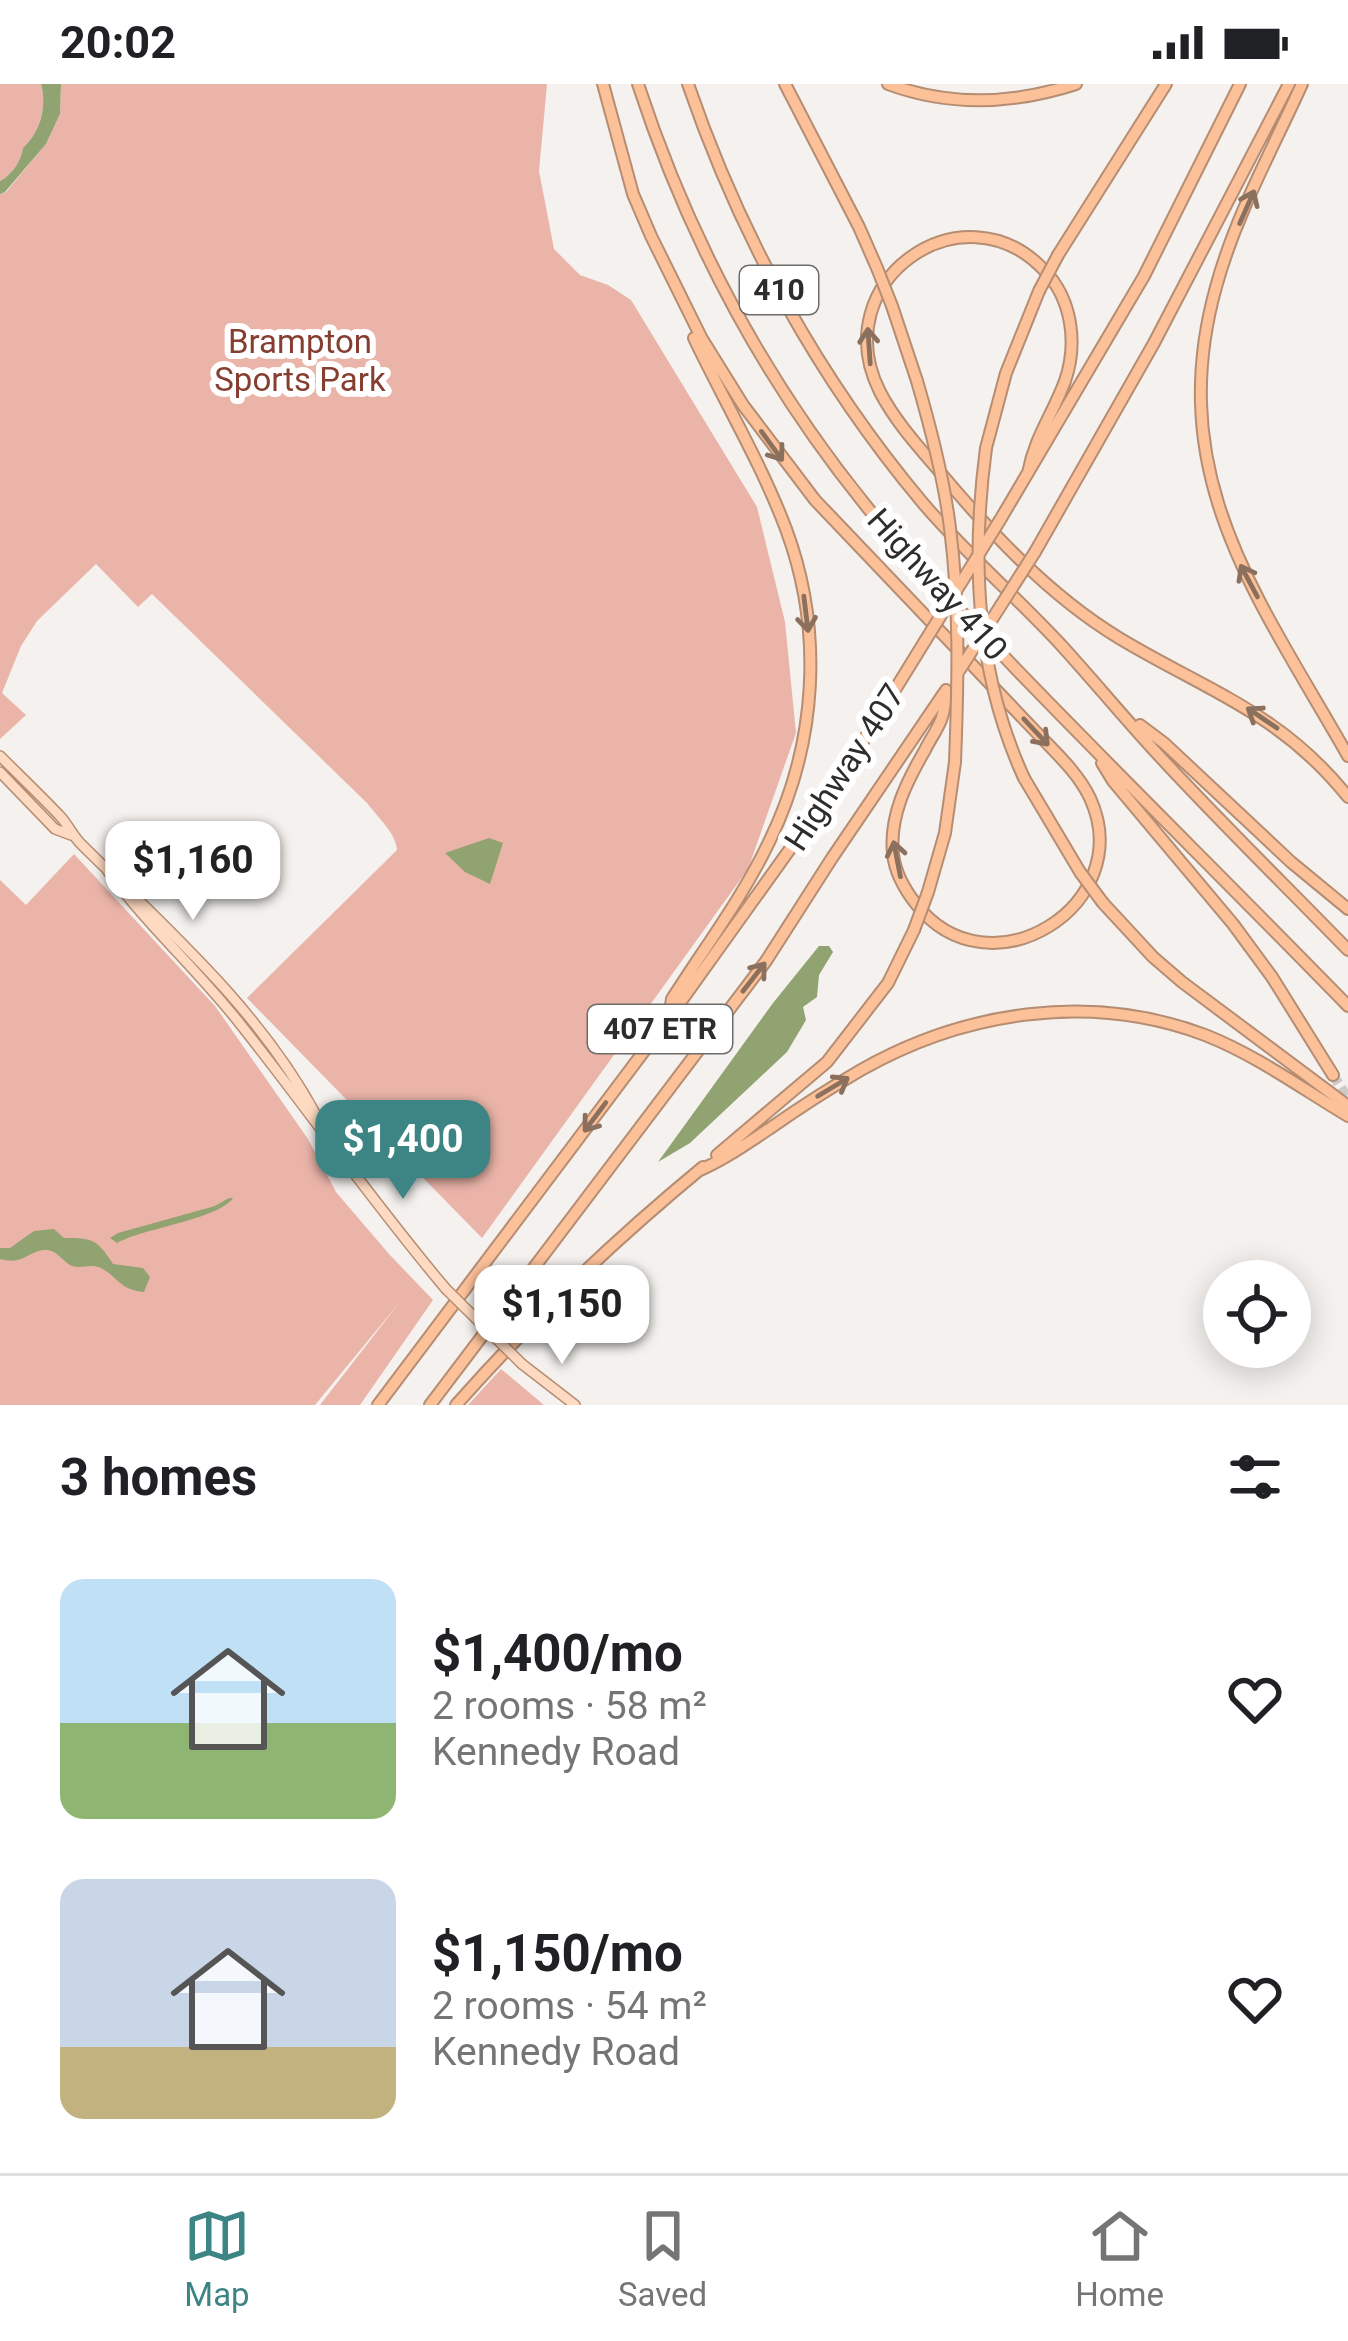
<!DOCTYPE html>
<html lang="en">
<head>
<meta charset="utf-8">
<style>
  :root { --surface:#fff; --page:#f6f6f6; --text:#202124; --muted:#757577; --line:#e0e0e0; --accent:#3d8584 }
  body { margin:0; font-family:Roboto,sans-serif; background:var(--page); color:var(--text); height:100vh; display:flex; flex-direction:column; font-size:45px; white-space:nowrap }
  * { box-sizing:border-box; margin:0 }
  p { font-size:39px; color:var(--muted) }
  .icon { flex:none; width:66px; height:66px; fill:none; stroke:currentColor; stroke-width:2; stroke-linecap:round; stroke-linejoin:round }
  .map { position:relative; height:1321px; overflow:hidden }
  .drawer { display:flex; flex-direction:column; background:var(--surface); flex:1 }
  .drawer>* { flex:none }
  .fabs { position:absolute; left:1203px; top:1176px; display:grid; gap:24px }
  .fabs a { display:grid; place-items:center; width:108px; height:108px; border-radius:50%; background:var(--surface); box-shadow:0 6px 30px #0003; font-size:60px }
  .price { position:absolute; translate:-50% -102px; padding:0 27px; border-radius:24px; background:#fff; color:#222; font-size:39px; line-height:78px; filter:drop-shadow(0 3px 6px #0008) }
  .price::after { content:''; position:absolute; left:50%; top:72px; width:36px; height:27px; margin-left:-18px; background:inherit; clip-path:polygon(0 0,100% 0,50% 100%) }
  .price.active { background:var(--accent); color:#fff }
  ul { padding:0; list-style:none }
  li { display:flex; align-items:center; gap:36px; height:300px; padding:0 60px }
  li span { display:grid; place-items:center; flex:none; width:336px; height:240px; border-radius:24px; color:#555 }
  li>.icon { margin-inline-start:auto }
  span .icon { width:144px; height:144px; fill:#fffc; stroke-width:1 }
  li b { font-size:51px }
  h2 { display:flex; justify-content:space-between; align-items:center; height:144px; padding:0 60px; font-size:51px }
  .status { display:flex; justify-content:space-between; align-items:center; height:84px; padding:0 60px; background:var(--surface); direction:ltr }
  .status svg { height:33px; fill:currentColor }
  .tab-bar { display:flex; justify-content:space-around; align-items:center; height:168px; border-top:3px solid var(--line); background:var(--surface); font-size:33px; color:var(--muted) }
  .tab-bar a { display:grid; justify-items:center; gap:6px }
  .tab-bar .active { color:var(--accent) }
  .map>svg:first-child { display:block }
  .green { fill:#ebb4a9 }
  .water { fill:#90a371 }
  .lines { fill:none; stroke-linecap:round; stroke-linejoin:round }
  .highway-tunnel { stroke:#cccac7; stroke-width:10; stroke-dasharray:10 5; stroke-linecap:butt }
  .major-casing { stroke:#b58d73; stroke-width:12 }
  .highway-casing { stroke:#b58d73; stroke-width:14 }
  .major { stroke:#fedac2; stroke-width:9 }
  .highway { stroke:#fdc199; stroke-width:10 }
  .major-bridge-casing { stroke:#b58d73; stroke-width:12; stroke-linecap:butt }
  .highway-bridge-casing { stroke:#b58d73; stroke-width:14; stroke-linecap:butt }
  .major-bridge { stroke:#fedac2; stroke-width:9 }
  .highway-bridge { stroke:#fdc199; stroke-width:10 }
  .oneway { stroke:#8b705d }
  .labels { text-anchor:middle; stroke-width:12; stroke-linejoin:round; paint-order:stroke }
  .shield { fill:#fff; stroke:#6d6c6b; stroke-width:3 }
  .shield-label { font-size:30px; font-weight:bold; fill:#2e2d2c }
  .park-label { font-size:33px; fill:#863e31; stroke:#fff }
  .street-label { font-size:33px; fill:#2e2d2c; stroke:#fff }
</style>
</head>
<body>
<div class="status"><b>20:02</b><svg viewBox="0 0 49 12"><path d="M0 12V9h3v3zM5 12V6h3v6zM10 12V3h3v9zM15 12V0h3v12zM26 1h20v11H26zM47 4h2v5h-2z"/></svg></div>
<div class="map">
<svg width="1348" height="1321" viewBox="0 0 1348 1321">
  <rect width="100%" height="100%" fill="#f4f1ee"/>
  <path class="green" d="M0,0H41C47,23 41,47 23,64C21,77 12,91 0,97Z
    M61,0H547L539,87L554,165L580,191L608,201L631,216L757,423L785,538L796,649L748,785L482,1154L247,914L397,766C396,749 378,734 368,720L152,510L138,523L96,480L37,537L21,562L2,609L26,631L0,655V110L6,108L46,60L60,30Z
    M74,770L215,922L308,1055L336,1108L389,1170L433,1216L360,1321H320L399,1219L315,1321H0V796L26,821Z
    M501,1285L544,1321H468Z"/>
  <path class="water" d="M41,0H61L60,30L46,60L5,108L0,110V97C12,91 21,77 23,64C41,47 47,23 41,0Z
    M489,754L503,759L490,800L465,788L445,769Z
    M819,862H829L833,868L819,891L817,913L803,923L806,936L787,968L690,1059L658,1078L773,919Z
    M229,1114H233C219,1135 144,1144 117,1159L110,1154L118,1149L215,1122Z
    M54,1145L64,1154C93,1154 97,1155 113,1180L143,1184L150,1193L144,1208C120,1206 119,1194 101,1184C91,1179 82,1185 72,1182C63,1178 58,1167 47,1166C29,1165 25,1182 0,1175V1164H10L34,1147Z"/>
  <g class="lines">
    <path class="highway-tunnel" d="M1333,991L1348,1015"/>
    <g class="major-casing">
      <path id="major" d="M0,672C20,692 40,711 59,731C68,740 72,751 81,760C166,844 259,925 316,1031
        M0,688L55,745L71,751
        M107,786C148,842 199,887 241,941C310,1028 374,1120 446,1205
        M522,1280L575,1321"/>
    </g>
    <g class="highway-casing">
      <path id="highway" d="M603,0L633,110L651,152L702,255L743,321L815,416L1038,650C1057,670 1078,689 1090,714C1139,821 989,914 916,820C905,806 895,788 893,770C889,732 907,697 925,666C930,655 939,644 942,633C945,625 945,614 946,606
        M638,0C688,153 765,297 867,423C913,480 965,531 1015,584C1125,698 1238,809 1348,922
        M688,0C740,152 819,295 922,418C965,469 1017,513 1062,562C1092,595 1121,630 1152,664C1215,733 1283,799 1348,866
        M785,0L859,143L877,184
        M888,0C950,23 1014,20 1076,0
        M1302,0C1272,66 1235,133 1216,203C1163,393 1259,515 1348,672
        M1058,171L1166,0
        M892,222L917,297
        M986,364L1006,289L1039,207
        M1028,389C1035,352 1053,330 1065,297C1078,259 1072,215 1044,186C963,100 824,197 880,308C894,335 915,359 934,381C987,445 1048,511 1119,554C1207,607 1280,628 1348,713
        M1000,436L1144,192L1240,0
        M1035,468L1154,259L1289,0
        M1140,641L1164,659L1291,778L1348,825
        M1102,679L1113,697L1233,840L1272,893L1333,991
        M1024,694L1080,788
        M928,808L945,749L955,678
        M1103,819L1153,873L1182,898L1348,1022
        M670,927L672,915C705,863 743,813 769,758C817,660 824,547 786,445C761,379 724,317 694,254
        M717,1071L827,978L888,899L914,846
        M698,1087C724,1076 746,1060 769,1045C799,1024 830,1004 861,986C965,927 1091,908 1205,951C1256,971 1301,1004 1348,1032
        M378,1321L669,934L838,698L925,557
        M430,1321L766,877L832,774L944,609
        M456,1321C535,1232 611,1159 703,1083"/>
    </g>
    <use href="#major" class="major"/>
    <use href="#highway" class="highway"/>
    <g class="major-bridge-casing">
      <path id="major-bridge" d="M446,1205L522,1280"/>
    </g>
    <g class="highway-bridge-casing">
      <path id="highway-bridge" d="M877,184L892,222
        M1039,207L1058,171
        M917,297C931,345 944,394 950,444C960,522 958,600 955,678
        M986,364C971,477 976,589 1024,694
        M925,557L1000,436
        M959,587L1035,468
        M1080,788L1103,819
        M914,846L928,808"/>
    </g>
    <use href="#major-bridge" class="major-bridge"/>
    <use href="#highway-bridge" class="highway-bridge"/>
  </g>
  <defs><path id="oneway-shaft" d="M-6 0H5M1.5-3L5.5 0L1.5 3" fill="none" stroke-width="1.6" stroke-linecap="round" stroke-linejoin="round" transform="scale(3)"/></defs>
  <g class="oneway">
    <use href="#oneway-shaft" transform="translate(1247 123) rotate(-66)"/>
    <use href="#oneway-shaft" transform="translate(869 262) rotate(-94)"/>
    <use href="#oneway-shaft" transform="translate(772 362) rotate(54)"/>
    <use href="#oneway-shaft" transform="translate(1249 497) rotate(-118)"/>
    <use href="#oneway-shaft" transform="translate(806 530) rotate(83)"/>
    <use href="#oneway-shaft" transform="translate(1262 634) rotate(-146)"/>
    <use href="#oneway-shaft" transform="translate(1036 648) rotate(47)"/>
    <use href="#oneway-shaft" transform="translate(897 775) rotate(-101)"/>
    <use href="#oneway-shaft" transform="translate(754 893) rotate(-52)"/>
    <use href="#oneway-shaft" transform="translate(833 1003) rotate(-31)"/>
    <use href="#oneway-shaft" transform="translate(595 1033) rotate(127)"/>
  </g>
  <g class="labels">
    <g class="shield">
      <rect x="740" y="182" width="78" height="48" rx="9"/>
      <rect x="588" y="921" width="144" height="48" rx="9"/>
    </g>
    <g class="shield-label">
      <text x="779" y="216">410</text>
      <text x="660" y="955">407 ETR</text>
    </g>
    <g class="park-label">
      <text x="300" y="269">Brampton<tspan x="300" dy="38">Sports Park</tspan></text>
    </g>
    <g class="street-label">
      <text transform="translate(938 500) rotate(48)" y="12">Highway 410</text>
      <text transform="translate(844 683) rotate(-57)" y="12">Highway 407</text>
    </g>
  </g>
</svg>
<div class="fabs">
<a><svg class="icon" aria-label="locate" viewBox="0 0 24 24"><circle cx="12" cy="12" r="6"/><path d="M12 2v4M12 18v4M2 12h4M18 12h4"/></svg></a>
</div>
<b class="price" style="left:193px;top:839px">$1,160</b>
<b class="price active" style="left:403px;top:1118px">$1,400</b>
<b class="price" style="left:562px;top:1283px">$1,150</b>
</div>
<section class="drawer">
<h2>3 homes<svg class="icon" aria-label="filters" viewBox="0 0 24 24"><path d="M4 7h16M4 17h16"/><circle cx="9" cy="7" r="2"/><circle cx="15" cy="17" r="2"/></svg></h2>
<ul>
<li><span style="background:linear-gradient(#bfe0f5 60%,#8fb573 0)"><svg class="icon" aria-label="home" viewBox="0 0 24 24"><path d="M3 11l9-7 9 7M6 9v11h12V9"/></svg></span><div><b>$1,400/mo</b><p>2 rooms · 58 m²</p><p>Kennedy Road</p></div><svg class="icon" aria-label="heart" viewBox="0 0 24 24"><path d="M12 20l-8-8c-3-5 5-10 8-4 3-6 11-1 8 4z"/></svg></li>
<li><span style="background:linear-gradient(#c9d6e8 70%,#c2b280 0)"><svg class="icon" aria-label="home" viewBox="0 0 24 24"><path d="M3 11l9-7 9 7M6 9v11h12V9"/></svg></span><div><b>$1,150/mo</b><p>2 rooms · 54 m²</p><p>Kennedy Road</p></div><svg class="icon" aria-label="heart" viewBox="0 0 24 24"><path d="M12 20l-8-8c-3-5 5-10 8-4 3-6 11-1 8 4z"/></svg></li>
</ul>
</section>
<nav class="tab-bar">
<a class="active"><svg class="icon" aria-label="map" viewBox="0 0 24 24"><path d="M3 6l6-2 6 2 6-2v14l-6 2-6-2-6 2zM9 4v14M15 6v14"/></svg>Map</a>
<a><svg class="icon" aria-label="saved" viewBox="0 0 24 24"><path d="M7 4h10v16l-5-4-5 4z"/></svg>Saved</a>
<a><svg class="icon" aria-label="home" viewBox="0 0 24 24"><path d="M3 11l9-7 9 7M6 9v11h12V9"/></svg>Home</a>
</nav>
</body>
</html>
